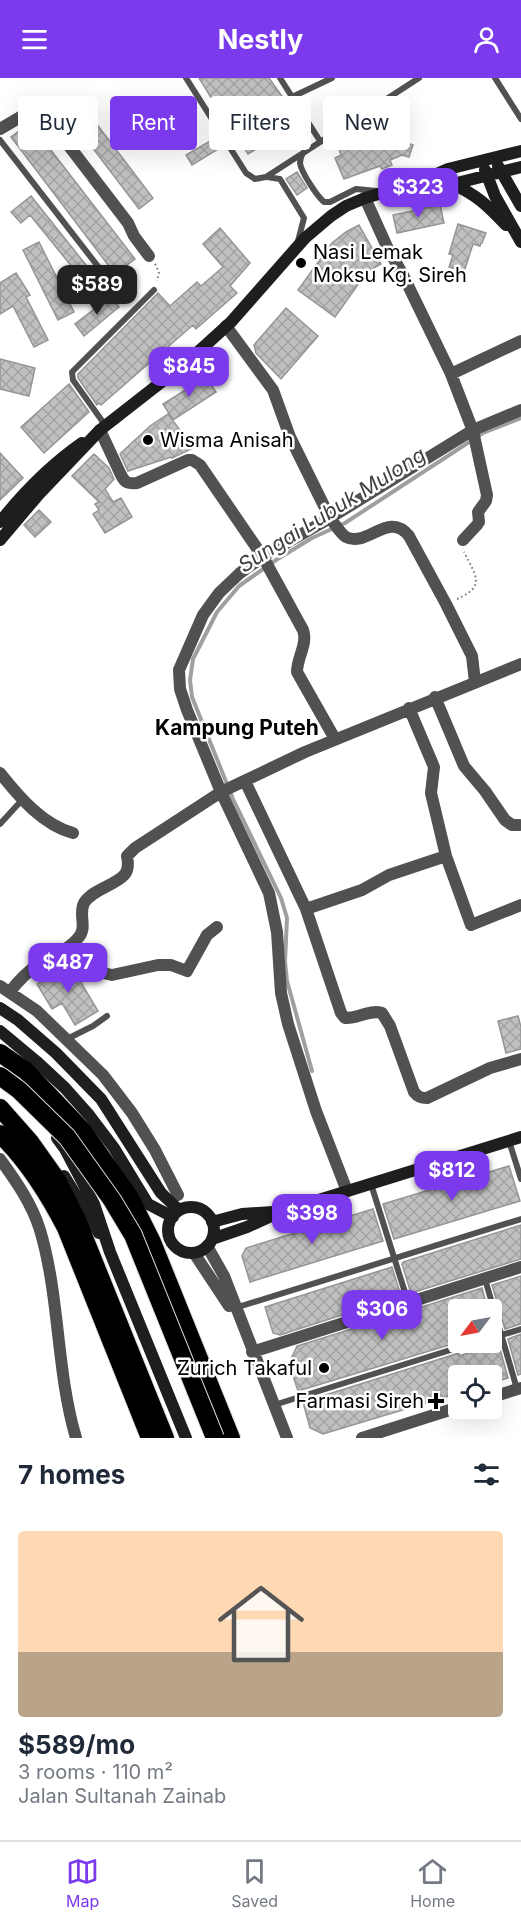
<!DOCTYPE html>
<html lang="en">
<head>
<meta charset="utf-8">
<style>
  :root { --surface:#fff; --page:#f2f2f3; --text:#1f2937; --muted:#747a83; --line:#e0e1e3; --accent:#7c3aed }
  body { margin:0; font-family:Inter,sans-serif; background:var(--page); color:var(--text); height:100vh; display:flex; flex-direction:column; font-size:22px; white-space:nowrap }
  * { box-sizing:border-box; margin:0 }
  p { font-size:20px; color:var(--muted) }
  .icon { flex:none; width:33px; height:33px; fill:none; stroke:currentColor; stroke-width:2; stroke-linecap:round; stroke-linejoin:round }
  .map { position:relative; height:1360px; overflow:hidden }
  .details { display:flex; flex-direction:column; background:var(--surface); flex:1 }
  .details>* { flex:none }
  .hud { position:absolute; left:18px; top:18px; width:486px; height:54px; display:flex; gap:12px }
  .needle { width:39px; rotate:238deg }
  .fabs { position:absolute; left:448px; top:1221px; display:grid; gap:12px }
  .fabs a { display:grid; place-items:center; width:54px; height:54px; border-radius:6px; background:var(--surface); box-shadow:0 6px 24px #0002; font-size:30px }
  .price { position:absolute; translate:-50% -51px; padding:0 14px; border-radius:12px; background:var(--accent); color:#fff; font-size:20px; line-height:39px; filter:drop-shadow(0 2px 3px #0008) }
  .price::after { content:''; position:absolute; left:50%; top:36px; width:18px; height:14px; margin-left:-9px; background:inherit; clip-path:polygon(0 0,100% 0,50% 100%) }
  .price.on { background:#222; color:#fff }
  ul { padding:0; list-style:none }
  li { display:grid; align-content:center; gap:12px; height:318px; padding:0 18px }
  li span { display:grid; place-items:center; height:186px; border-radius:6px; color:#555 }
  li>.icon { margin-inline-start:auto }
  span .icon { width:108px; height:108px; fill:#fffc; stroke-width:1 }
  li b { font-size:26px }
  h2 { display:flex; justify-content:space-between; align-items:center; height:72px; padding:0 18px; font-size:26px }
  .pill { padding:0 21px; border-radius:6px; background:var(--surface); box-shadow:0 6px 24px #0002; font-size:21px; line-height:54px }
  .pill.on { background:var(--accent); color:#fff }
  header { display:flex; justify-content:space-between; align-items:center; height:78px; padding:0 18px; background:var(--accent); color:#fff; font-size:27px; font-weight:700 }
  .tabs { display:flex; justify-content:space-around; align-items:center; height:84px; border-top:2px solid var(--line); background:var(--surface); font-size:16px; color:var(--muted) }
  .tabs a { display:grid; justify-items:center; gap:3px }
  .tabs .on { color:var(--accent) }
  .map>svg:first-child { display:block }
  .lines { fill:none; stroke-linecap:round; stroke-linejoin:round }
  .stream { stroke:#9f9f9f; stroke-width:4 }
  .building { fill:url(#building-cross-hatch); stroke:#959595; stroke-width:1.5 }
  .highway-casing { stroke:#dbdbdb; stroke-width:20 }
  .path { stroke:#737373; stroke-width:2; stroke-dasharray:1.5 3; stroke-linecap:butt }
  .lane { stroke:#515151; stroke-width:6 }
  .street { stroke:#515151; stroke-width:12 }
  .secondary { stroke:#1e1e1e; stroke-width:12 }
  .highway { stroke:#000; stroke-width:18 }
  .highway-bridge-casing { stroke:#dbdbdb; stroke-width:20; stroke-linecap:butt }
  .highway-bridge { stroke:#000; stroke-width:18 }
  .poi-dot { fill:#000; stroke:#fff; stroke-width:2 }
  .labels { text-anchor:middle; stroke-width:5; stroke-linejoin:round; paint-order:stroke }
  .poi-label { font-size:20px; fill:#000; stroke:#fff; text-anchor:start }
  .water-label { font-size:21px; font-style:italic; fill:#404040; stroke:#fff }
  .neighbourhood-label { font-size:21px; font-weight:bold; fill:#000; stroke:#fff }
</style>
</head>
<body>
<header><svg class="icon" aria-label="menu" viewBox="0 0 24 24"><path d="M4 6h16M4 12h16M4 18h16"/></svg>Nestly<svg class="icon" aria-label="person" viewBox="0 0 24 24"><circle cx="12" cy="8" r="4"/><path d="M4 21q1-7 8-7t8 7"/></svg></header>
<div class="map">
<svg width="521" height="1360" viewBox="0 0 521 1360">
  <defs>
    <pattern id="building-cross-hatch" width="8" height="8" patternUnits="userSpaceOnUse" patternTransform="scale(1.5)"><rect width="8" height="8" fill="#c0c0c0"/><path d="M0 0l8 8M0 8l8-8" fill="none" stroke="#a3a3a3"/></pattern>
  </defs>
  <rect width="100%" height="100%" fill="#fff"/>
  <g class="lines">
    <path class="stream" d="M312,993L287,903L285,884L287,840L281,820L233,721L192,619L190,602L193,581L217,534L239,508L276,482L312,460L345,445L483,355L521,340"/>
  </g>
  <path class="building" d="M199,0H269L289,28L286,30L296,46L248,76L238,60L232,63L226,53L230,50Z
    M80,24L153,120L139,131L66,35Z
    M399,41L410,66L413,67L409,79L402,77L390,82L392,87L382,91L380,88L344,101L335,80L341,77L338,68L350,61Z
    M30,45L135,181L115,196L11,59Z
    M217,59L223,68L192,87L186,77Z
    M297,94L307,110L297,117L286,101Z
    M31,118L86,187L77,195L30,137L21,145L11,134Z
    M440,127L444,145L397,155L393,137Z
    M458,146L486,155L482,165H481L480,168L473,166L464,194L449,189L453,177L449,176Z
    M359,147L381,186L367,194L335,239L298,212L332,165L346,154Z
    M220,150L250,185L230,208L237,215L196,251L193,247L101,327L99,325L97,327L78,300V296L158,215L170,228L197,204L201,208L223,189L203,166Z
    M39,164L74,234L58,242L23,172Z
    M16,195L30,217L26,219L48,262L34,269L13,228L0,236V205Z
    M110,219L119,229L84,258L75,246Z
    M286,230L318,258L281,301L256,275L254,267Z
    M0,281L35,290L29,318L0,311Z
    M206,299L216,314L173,342L163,326Z
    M69,306L89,334L44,375L21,349Z
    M168,336L193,370L172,380L171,379L128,393L120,376L150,348Z
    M0,375L23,400L0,422Z
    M94,376L109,390L114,401L105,411L113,424L121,420L132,439L105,455L93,436L99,432L95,426L99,424L72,398Z
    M39,432L51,444L35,459L24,447Z
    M70,886L98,933L75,947L62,925L52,931L37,906Z
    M518,938L521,949V971L506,975L498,943Z
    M509,1088L520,1123L394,1161L383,1126Z
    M373,1131L383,1163L250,1204L242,1178L246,1170Z
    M521,1147V1181L411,1215L402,1186L403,1184Z
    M392,1189L401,1218L280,1257L273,1255L265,1229Z
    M521,1198V1246L505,1251L492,1207Z
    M482,1210L488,1232H459V1264L298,1313L289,1285L297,1268Z
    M521,1256V1296L518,1297L508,1261Z
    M498,1264L508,1300L492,1305V1298H459V1315L323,1356L310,1350L303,1324L459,1275V1278L492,1268V1265Z"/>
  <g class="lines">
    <g class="highway-casing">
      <path id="highway" d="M0,975L26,993L83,1053L130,1120L152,1164L231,1360
        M0,1030L30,1064L57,1102L77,1142L165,1360
        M0,1056C28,1083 48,1115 66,1150L150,1360"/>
    </g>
    <path class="path" d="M155,186L159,194L157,203
      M457,521C487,508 475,497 464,474"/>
    <path class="lane" d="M186,0L246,95L255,101L266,99L419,0
      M280,0L320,63
      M495,0L521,41
      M292,19L332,0
      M0,62L107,200
      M303,75C301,79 300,80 300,85C301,94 317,118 324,124H330L356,111L377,113
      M267,99L280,101L304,140L298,163
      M105,347L73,302L72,294L154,212
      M0,746L22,722
      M67,961L93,948L107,938
      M509,1063L521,1101
      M371,1106L408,1224
      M485,1201L517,1311
      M235,1230L521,1141
      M492,1260L521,1251
      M274,1327L476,1264"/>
    <path class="street" d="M0,51L34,31L43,34L128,145L134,158L149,178
      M365,120L388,171L402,195L451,296L473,353L487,417L486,423L478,434L479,444L477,447L463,462
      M226,248L273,312L290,359L330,440C335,446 340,455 346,459C367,470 389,432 409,458L446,526L472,578L475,604
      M451,296L521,263
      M100,352L121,397C125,405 128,406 137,405L188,382H192L200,387L263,479L303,552C308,566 297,579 297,594L335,661
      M435,619L464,688L485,713L505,742L512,747H519
      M409,630L434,689L431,715L446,778L471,847L521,827
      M0,695C19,719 43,747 73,755
      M245,703L306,831L341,935L345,940C358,941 369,931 382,935L390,948L414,1014C418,1019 421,1020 427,1020L490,990L521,981
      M306,831L362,812L389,797L446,778
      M70,868L103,895L112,897L158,887H171L187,893L207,857L217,849
      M0,908L37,933L103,997L132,1035L155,1072L178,1117
      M10,914C18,903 28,893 40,885C52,877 69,872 78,860C88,850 78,837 84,825C92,811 117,807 125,796C129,791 128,783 127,778L135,770L221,714L305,674L521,586
      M0,1081C16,1103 32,1126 40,1152C60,1219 56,1292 76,1360
      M347,1113L316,1033L288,946L281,915L277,854L269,815L221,714L187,632L180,611L179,592L203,537L219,515L240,495L267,476L330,440L473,352L521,332
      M207,1168L224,1198L287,1360
      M194,1175L229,1228
      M252,1274L521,1189
      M492,1319L521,1310
      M362,1360L459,1329"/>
    <path class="secondary" d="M498,88L521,128
      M485,92L495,118L521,164
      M420,104L453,106L521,89
      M453,106C478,118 487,127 506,147
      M0,444C23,415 52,386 82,365
      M0,462L39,416L100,352L187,284L231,244L305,160L331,138L346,128L365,120L419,104L448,91L521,73
      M0,930L18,942L56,975L101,1021L161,1115L179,1132
      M0,953L36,983L65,1010L89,1037L114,1070L148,1126L173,1139
      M57,1060L65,1071L94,1126L110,1174L186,1360
      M64,1098L99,1155
      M168 1152a23 23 0 1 1 46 0a23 23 0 1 1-46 0Z
      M212,1144L242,1136L273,1134
      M212,1161L247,1149L280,1134L521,1059"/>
    <use href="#highway" class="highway"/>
    <g class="highway-bridge-casing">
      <path id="highway-bridge" d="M0,998L19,1012L67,1059L112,1122L133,1157L215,1360"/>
    </g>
    <use href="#highway-bridge" class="highway-bridge"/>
  </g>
  <g class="poi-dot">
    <circle cx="301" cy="185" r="6"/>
    <circle cx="148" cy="362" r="6"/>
    <circle cx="324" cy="1290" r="6"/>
    <path d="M433 1314h6v6h6v6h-6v6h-6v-6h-6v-6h6z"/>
  </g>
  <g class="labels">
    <g class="poi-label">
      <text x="313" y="181">Nasi Lemak<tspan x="313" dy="23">Moksu Kg. Sireh</tspan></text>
      <text x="160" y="369">Wisma Anisah</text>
      <text x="312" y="1297" text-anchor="end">Zurich Takaful</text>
      <text x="424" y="1330" text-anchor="end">Farmasi Sireh</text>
    </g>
    <g class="water-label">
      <text transform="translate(332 432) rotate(-32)" y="7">Sungai Lubuk Mulong</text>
    </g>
    <g class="neighbourhood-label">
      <text x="237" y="657">Kampung Puteh</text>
    </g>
  </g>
</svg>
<div class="fabs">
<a><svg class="needle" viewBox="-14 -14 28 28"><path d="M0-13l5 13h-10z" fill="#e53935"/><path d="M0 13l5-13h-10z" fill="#747a83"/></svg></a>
<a><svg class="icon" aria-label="locate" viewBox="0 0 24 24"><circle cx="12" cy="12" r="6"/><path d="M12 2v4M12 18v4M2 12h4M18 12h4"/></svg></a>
</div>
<b class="price" style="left:418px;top:141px">$323</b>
<b class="price on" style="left:97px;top:238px">$589</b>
<b class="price" style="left:189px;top:320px">$845</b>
<b class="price" style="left:68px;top:916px">$487</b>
<b class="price" style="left:452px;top:1124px">$812</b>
<b class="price" style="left:312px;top:1167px">$398</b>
<b class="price" style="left:382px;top:1263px">$306</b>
<div class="hud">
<a class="pill">Buy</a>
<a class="pill on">Rent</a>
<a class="pill">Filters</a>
<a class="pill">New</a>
</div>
</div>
<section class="details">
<h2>7 homes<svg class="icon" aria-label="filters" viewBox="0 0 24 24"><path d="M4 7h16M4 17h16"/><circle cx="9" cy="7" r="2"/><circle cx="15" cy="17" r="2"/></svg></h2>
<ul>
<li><span style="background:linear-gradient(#ffd9b3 65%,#b9a48a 0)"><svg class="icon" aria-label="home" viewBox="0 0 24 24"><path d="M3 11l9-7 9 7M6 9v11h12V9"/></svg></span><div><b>$589/mo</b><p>3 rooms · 110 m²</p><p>Jalan Sultanah Zainab</p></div></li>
</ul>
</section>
<nav class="tabs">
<a class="on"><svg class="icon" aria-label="map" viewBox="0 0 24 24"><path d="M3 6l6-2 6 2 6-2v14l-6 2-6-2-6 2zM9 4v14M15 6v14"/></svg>Map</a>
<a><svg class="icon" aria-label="saved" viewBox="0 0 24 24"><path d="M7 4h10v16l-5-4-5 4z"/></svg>Saved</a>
<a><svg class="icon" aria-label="home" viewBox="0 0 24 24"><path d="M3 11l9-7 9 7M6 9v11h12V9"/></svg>Home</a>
</nav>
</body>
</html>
